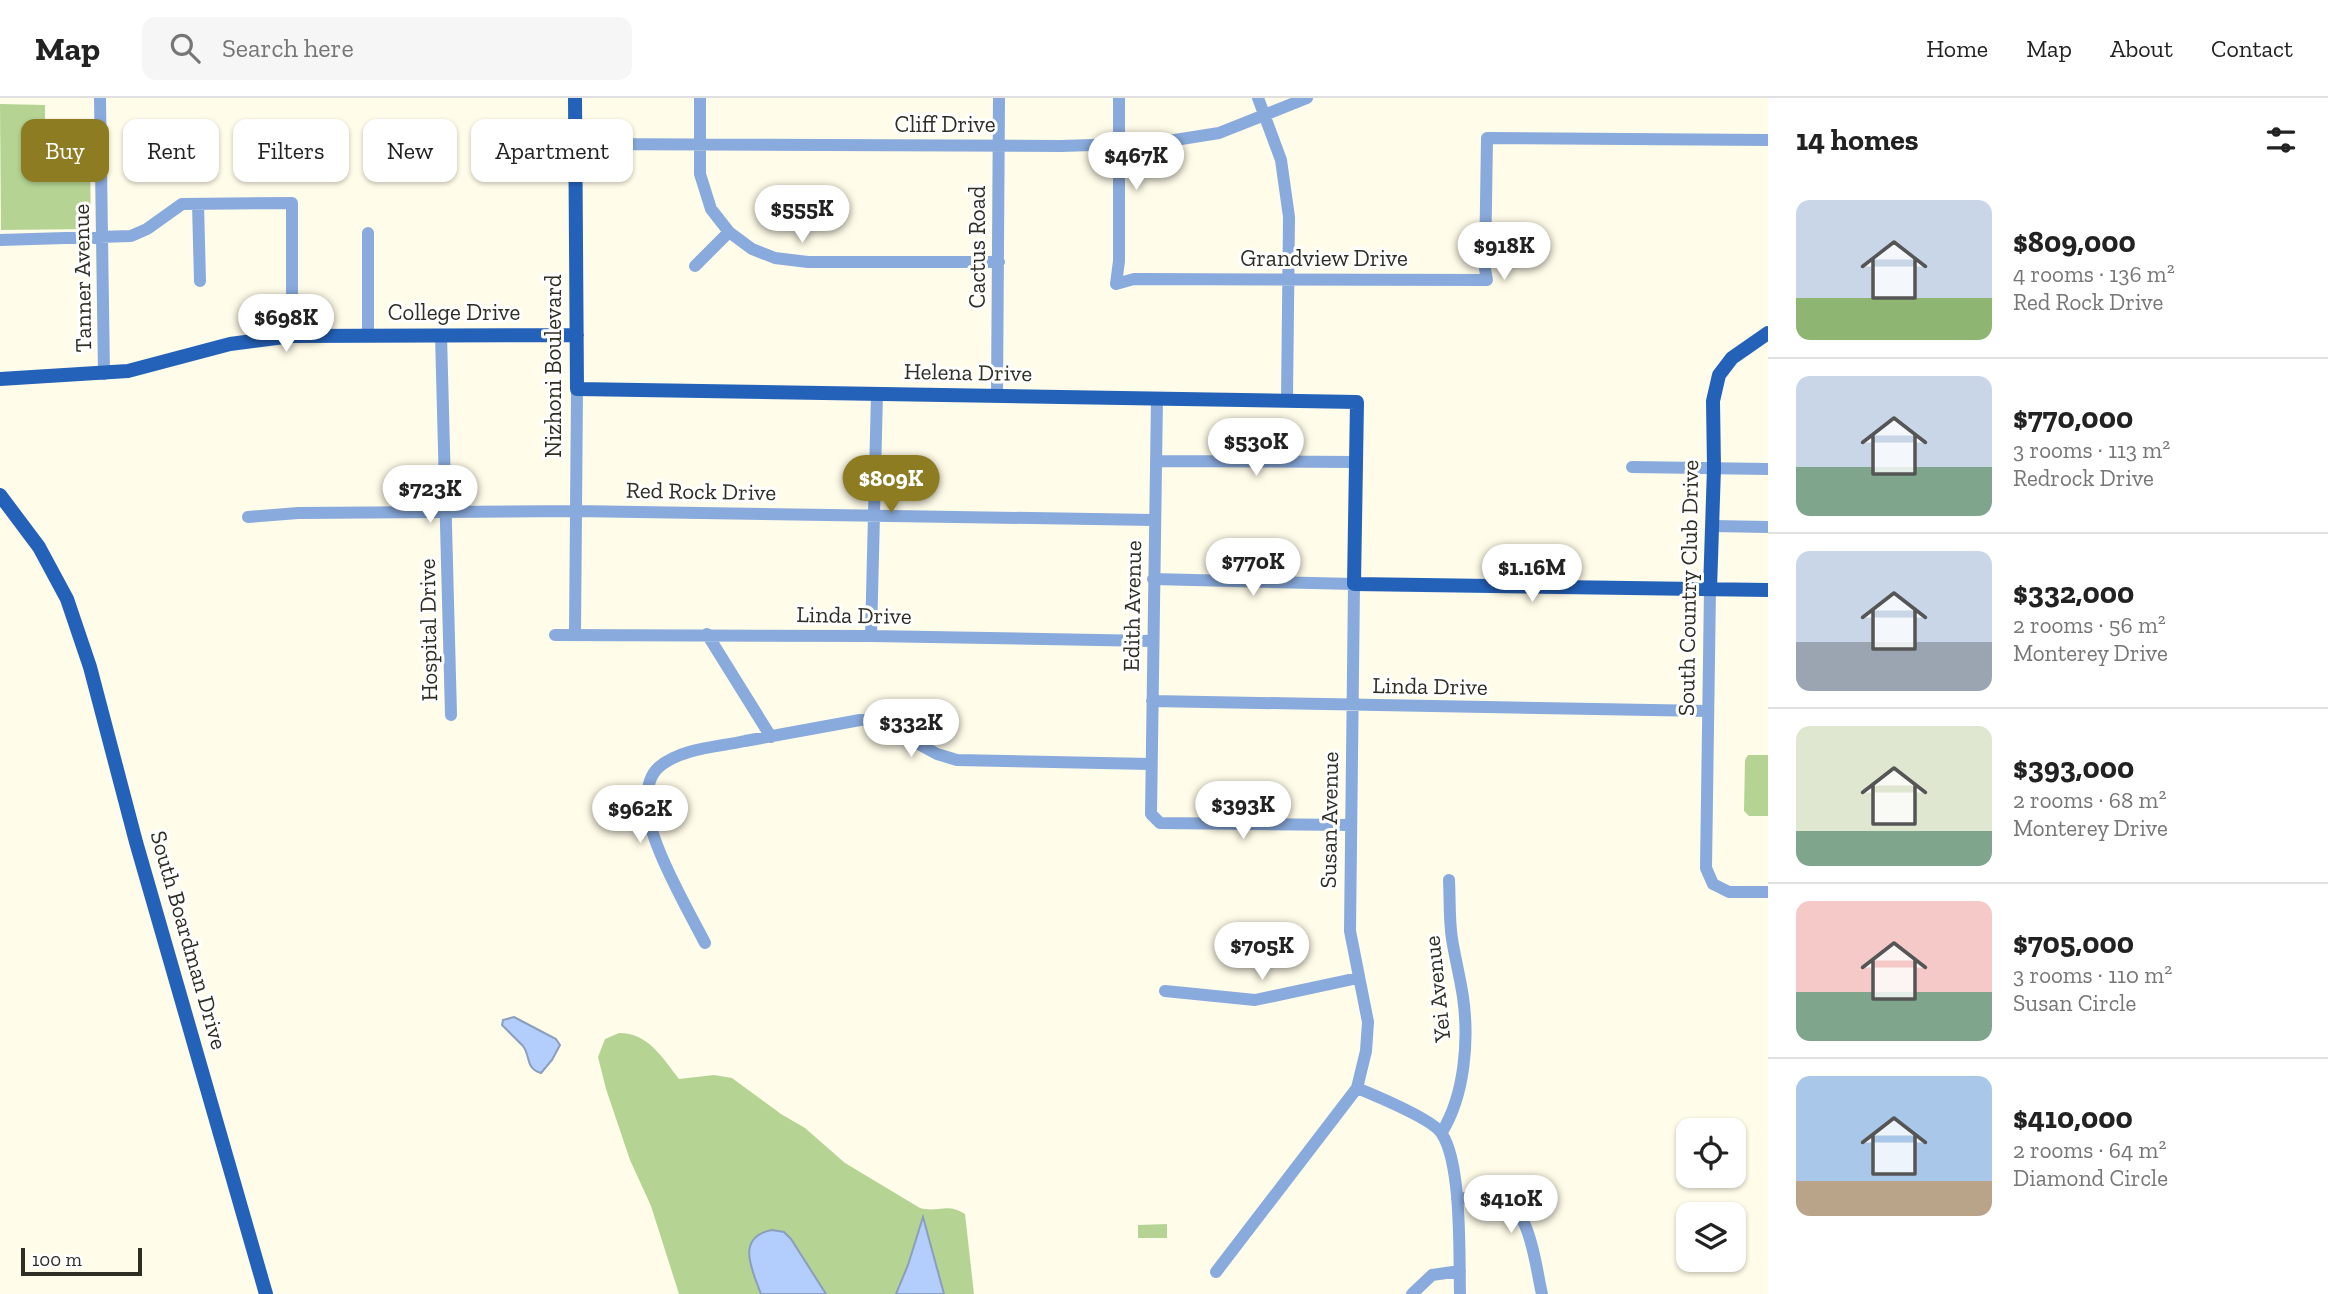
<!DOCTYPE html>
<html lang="en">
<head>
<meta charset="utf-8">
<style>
  :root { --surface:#fff; --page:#f6f6f6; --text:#222; --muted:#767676; --line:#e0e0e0; --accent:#8d7c22 }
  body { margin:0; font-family:"Zilla Slab",serif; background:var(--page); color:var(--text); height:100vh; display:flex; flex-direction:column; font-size:26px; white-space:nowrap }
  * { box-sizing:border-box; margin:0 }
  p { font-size:23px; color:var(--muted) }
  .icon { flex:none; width:38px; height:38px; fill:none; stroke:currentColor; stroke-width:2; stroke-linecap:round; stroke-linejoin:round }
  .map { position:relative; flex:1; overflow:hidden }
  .sheet { display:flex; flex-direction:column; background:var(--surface); width:560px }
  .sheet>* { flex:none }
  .guide { position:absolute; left:21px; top:21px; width:665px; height:63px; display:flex; gap:14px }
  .buttons { position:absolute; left:1676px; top:1020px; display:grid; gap:14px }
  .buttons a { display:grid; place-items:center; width:70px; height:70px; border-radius:14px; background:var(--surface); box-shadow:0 2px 5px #0004; font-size:35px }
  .scale { position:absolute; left:21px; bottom:18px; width:121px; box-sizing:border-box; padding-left:7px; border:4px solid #2f2e25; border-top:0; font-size:19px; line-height:24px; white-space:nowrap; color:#2f2e25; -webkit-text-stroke:5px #fff; paint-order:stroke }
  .price { position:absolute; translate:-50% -60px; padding:0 16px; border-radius:24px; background:#fff; color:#222; font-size:23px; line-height:46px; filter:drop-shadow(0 2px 4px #0008) }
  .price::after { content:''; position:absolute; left:50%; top:42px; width:21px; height:16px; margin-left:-10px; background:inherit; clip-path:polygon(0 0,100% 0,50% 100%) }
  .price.active { background:var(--accent); color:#fff }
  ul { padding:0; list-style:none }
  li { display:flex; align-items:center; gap:21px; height:175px; padding:0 28px }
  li+li { border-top:2px solid var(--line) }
  li span { display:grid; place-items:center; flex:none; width:196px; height:140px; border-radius:14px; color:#555 }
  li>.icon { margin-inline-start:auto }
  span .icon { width:84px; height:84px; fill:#fffc; stroke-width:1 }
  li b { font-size:30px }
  h2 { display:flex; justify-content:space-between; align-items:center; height:84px; padding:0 28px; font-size:30px }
  .chip { padding:0 24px; border-radius:14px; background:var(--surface); box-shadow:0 2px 5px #0004; font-size:24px; line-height:63px }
  .chip.active { background:var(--accent); color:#fff }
  header { display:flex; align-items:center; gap:42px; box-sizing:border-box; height:98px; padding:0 35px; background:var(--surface); border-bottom:2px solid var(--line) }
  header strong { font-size:33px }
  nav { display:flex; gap:38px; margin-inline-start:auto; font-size:24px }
  .search { width:490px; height:63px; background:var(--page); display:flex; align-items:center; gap:18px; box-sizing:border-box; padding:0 24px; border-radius:14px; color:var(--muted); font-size:26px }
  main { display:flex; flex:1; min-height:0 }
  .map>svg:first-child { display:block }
  .green { fill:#b5d493 }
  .water { fill:#b3cefd; stroke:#8b9ebc; stroke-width:2 }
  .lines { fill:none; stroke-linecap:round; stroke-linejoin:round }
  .minor { stroke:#89aadc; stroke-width:12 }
  .major { stroke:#2462ba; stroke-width:14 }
  .labels { text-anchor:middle; stroke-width:6; stroke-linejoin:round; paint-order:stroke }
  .street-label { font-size:23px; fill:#2f2e25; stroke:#fff }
</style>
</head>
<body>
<header>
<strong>Map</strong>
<div class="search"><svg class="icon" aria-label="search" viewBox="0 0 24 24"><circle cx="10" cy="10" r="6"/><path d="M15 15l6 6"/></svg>Search here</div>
<nav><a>Home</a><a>Map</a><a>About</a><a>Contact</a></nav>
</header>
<main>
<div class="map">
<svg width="1768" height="1196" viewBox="0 0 1768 1196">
  <rect width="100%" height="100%" fill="#fffce9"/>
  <path class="green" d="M0,6L45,7V69H90L91,131L1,132Z
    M1748,657H1768V718H1749L1744,713L1745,662Z
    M619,935C648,935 662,959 679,981L714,977L732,980L781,1016L805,1030L845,1065L920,1110C938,1115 947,1104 965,1116L974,1196H679L651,1108L630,1062L606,991L598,959L605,941Z
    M1167,1126V1140H1138V1127Z"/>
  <path class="water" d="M514,919L556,941L560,947L552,962L541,975C525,970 531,959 523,948C516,941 509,934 502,927L503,922Z
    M923,1119L944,1196H896L908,1167Z
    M772,1132L784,1134L791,1141L826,1196H761C752,1172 735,1139 772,1132Z"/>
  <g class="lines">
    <path class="minor" d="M100,0L104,276
      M700,0V76L711,111L729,134L752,151L775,160L808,164H999
      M1119,0V163L1116,186L1134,181L1487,182L1485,171L1487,40L1768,42
      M1258,0L1281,62L1289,119L1287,302
      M575,46L1061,48L1156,45L1219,35L1307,0
      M198,106L200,183
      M0,142L131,138L147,131L182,106L292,105V238
      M695,168L729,134
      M441,237L451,617
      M368,238V135
      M997,297L999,0
      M1157,300L1151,716L1160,725L1351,727
      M1156,363L1357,364
      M1632,369L1768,371
      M248,419L298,415L575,413L1154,422
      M1713,428L1768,429
      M1153,481L1354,486L1350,833L1368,924L1366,953L1357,990L1216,1174
      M1710,491L1706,770L1713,786L1729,794H1768
      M575,536L577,291
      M707,536L771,639
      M555,537L871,538L1152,543
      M871,538L877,296
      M1152,603L1708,613
      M705,845C688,812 645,738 647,703C647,691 650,677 659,669C681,650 718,649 745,643C783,636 822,629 860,622H874L937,656L957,662L1150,666
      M1165,893L1255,902L1358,880
      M1357,990C1374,997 1434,1022 1442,1036C1462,1067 1459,1157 1460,1196
      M1442,1034C1465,996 1469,942 1463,899C1460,879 1455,860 1452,841C1449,822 1450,801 1449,782
      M1457,1101C1469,1100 1484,1097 1495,1099C1531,1105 1535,1167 1542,1196
      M1412,1196L1432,1177L1460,1173"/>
    <path class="major" d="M575,0L577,291L1357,304L1354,486L1768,492
      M0,281L128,273L230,246L292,238L577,237
      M0,397L39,449L67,501L90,569L136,744L266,1196
      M1710,491L1714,370L1713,303L1719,277L1732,260L1768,235"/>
  </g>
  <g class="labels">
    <g class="street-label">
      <text x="945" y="34">Cliff Drive</text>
      <text transform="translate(977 149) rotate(-90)" y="8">Cactus Road</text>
      <text x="1324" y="168">Grandview Drive</text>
      <text transform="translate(82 180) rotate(-91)" y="8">Tanner Avenue</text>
      <text x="454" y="222">College Drive</text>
      <text transform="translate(553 268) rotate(-90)" y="8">Nizhoni Boulevard</text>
      <text transform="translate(968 274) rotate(1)" y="8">Helena Drive</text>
      <text transform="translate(701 393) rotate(1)" y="8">Red Rock Drive</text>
      <text transform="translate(1688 490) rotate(-89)" y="8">South Country Club Drive</text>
      <text transform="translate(1132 508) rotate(-89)" y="8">Edith Avenue</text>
      <text transform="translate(854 517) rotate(1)" y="8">Linda Drive</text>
      <text transform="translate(428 532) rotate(-91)" y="8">Hospital Drive</text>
      <text transform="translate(1430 588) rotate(1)" y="8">Linda Drive</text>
      <text transform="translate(1329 722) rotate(-89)" y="8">Susan Avenue</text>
      <text transform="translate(189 842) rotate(74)" y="8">South Boardman Drive</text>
      <text transform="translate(1437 891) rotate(-96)" y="8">Yei Avenue</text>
    </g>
  </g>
</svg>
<div class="buttons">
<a><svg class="icon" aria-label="locate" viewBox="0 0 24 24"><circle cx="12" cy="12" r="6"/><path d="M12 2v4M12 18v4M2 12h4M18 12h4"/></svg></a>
<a><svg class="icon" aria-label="layers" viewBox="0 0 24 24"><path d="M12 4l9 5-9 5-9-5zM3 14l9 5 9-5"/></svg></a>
</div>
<div class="scale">100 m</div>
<b class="price" style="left:1136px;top:94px">$467K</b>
<b class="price" style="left:802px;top:147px">$555K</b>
<b class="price" style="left:1504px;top:184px">$918K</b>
<b class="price" style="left:286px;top:256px">$698K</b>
<b class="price" style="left:1256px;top:380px">$530K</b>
<b class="price active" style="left:891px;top:417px">$809K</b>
<b class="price" style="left:430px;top:427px">$723K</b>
<b class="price" style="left:1253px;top:500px">$770K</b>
<b class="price" style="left:1532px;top:506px">$1.16M</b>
<b class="price" style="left:911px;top:661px">$332K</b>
<b class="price" style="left:1243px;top:743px">$393K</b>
<b class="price" style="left:640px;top:747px">$962K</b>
<b class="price" style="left:1262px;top:884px">$705K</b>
<b class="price" style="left:1511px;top:1137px">$410K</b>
<div class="guide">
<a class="chip active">Buy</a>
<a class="chip">Rent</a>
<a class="chip">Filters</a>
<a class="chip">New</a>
<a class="chip">Apartment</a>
</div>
</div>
<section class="sheet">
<h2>14 homes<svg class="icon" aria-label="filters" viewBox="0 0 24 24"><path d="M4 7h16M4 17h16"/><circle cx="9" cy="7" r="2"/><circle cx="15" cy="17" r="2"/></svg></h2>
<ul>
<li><span style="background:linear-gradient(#c9d6e8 70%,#8fb573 0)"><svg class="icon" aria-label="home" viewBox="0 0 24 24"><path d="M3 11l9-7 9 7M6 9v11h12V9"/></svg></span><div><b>$809,000</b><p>4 rooms · 136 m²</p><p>Red Rock Drive</p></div></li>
<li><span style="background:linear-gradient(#c9d6e8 65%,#7fa58c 0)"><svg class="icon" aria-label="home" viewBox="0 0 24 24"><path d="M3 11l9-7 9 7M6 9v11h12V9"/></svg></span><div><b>$770,000</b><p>3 rooms · 113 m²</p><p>Redrock Drive</p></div></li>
<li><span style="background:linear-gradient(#c9d6e8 65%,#9aa5b1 0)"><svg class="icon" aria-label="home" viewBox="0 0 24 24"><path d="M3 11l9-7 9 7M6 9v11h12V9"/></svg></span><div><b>$332,000</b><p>2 rooms · 56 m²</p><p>Monterey Drive</p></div></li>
<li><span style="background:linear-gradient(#dfe7d0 75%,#7fa58c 0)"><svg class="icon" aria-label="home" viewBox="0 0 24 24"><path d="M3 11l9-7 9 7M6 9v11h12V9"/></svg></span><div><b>$393,000</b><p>2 rooms · 68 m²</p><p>Monterey Drive</p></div></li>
<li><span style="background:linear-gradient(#f6c9c9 65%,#7fa58c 0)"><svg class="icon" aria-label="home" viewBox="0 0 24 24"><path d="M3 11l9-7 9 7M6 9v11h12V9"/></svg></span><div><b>$705,000</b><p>3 rooms · 110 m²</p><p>Susan Circle</p></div></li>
<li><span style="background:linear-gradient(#a9c7e8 75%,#b9a48a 0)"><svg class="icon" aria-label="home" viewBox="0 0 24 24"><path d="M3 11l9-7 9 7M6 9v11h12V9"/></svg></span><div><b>$410,000</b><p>2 rooms · 64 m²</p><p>Diamond Circle</p></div></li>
</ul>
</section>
</main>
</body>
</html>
